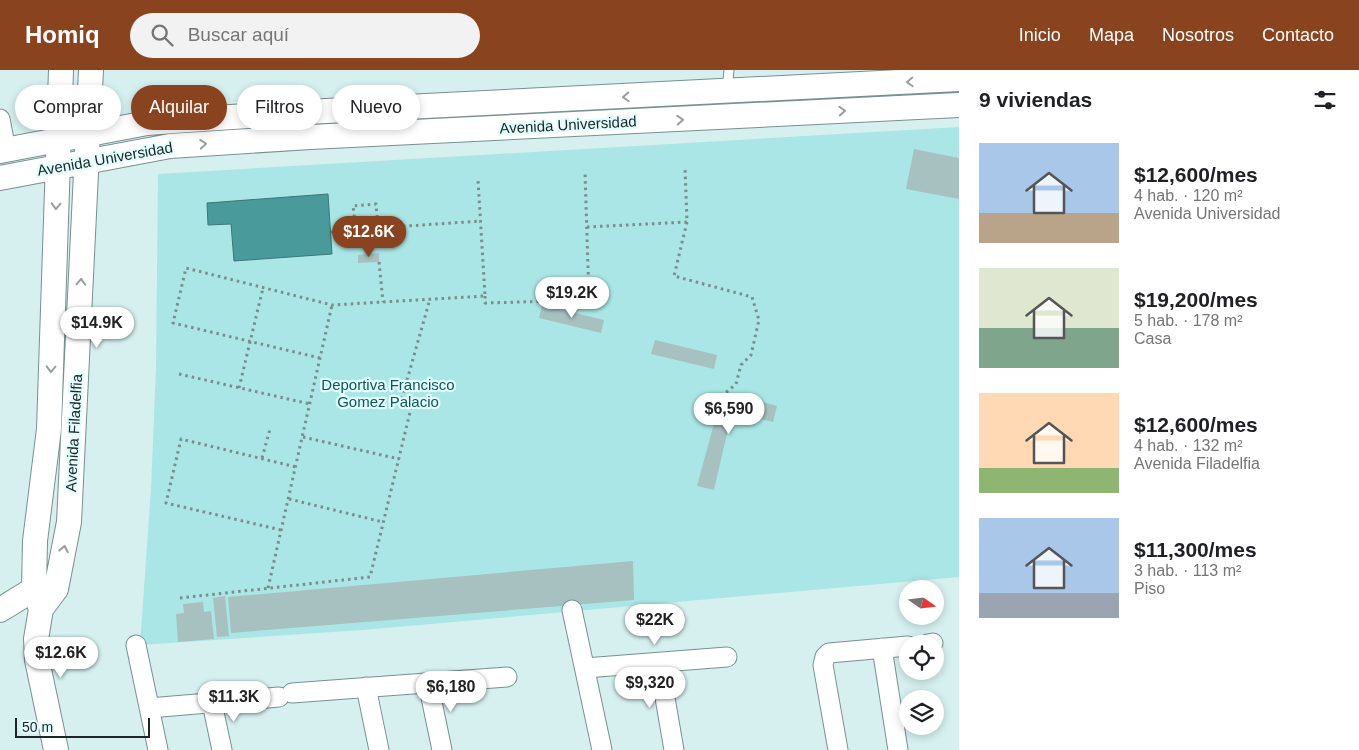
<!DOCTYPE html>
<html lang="es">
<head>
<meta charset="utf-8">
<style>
  :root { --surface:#fff; --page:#f2f2f2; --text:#202124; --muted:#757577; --accent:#89431e }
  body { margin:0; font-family:Helvetica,sans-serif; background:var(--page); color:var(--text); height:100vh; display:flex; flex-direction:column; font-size:19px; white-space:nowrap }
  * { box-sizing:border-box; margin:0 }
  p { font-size:16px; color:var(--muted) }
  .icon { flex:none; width:28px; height:28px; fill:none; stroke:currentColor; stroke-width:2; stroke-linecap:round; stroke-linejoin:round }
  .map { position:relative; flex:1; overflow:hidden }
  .sheet { display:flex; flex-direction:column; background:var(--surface); width:400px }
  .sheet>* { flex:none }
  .top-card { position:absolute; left:15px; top:15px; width:475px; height:45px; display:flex; gap:10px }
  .needle { width:32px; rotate:104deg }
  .buttons { position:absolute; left:899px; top:510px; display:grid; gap:10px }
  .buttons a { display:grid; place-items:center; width:45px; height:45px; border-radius:50%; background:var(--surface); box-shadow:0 2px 8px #0003; font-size:25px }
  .scale { position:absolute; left:15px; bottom:12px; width:135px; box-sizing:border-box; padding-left:5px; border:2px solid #1c2626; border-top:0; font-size:14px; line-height:18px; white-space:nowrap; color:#1c2626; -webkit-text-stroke:4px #e2fdfd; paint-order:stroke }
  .price { position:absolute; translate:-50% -42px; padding:0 11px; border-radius:18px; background:#fff; color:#222; font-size:16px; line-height:32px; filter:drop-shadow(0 1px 2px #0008) }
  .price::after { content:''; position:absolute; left:50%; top:30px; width:15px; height:11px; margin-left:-8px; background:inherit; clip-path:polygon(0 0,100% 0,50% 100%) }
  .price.active { background:var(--accent); color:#fff }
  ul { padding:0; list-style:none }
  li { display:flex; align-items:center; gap:15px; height:125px; padding:0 20px }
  li span { display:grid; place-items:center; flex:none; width:140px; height:100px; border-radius:0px; color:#555 }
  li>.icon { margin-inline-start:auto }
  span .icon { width:60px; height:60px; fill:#fffc; stroke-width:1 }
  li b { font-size:21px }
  h2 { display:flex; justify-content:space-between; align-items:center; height:60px; padding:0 20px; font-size:21px }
  .tag { padding:0 18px; border-radius:22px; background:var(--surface); box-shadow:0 2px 8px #0003; font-size:18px; line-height:45px }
  .tag.active { background:var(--accent); color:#fff }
  header { display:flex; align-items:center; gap:30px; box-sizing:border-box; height:70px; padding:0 25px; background:var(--accent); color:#fff }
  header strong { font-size:24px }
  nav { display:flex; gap:28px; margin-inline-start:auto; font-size:18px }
  .search { width:350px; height:45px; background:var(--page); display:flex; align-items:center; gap:12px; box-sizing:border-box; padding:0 18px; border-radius:28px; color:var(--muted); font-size:19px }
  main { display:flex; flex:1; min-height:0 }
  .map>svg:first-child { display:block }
  .green { fill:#a9e6e5 }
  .water { fill:#499a9b; stroke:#3c7778 }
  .building { fill:#a7c1c1 }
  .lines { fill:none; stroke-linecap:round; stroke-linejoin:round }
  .service-casing { stroke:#789090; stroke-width:11 }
  .minor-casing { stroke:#789090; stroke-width:21 }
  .tertiary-casing { stroke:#789090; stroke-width:26 }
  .path { stroke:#7a8c8c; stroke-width:3; stroke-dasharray:2.5 4; stroke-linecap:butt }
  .service { stroke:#fff; stroke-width:9 }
  .minor { stroke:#fff; stroke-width:19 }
  .tertiary { stroke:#fff; stroke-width:24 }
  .oneway { stroke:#999d9d }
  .labels { text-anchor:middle; stroke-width:4.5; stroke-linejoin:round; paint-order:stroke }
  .street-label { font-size:15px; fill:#1c2626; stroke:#e2fdfd }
  .park-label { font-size:15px; fill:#0e5657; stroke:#e2fdfd }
</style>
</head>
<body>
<header>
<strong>Homiq</strong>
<div class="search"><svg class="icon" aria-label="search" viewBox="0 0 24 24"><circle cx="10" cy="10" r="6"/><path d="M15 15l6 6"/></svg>Buscar aquí</div>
<nav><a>Inicio</a><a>Mapa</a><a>Nosotros</a><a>Contacto</a></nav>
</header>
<main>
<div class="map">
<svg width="959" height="680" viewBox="0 0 959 680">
  <rect width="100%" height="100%" fill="#d5f0ef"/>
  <path class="green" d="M959,57V507L363,560L140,575L151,419L156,298L158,104Z"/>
  <path class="water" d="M328,124L332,184L234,191L231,154L208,155L207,133Z"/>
  <path class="building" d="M914,79L959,88V129L906,119Z
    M379,183V192L358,193V185Z
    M542,235L604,250L601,263L539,248Z
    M655,270L717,285L714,299L651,284Z
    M739,329H752L777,336L773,352L750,346H742L734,352L728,359L714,420L697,416L715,350L727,336Z
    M633,491L634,530L231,563L228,527Z
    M225,526L229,566L217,567L213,528Z
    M203,532L204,542L211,541L214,569L178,572L176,544L184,543L183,534Z"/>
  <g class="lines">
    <g class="service-casing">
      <path id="service" d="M727,20L729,0"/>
    </g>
    <g class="minor-casing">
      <path id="minor" d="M0,49L6,80
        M572,540L602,680
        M927,574L933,573
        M136,575L158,680
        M882,578L898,680
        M659,593L674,680
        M585,598L727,587
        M428,613L442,680
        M366,617L379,680
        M292,623L507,607
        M212,633L222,680
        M149,638L279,627
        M838,680L823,595L825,587L829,583L908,576"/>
    </g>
    <g class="tertiary-casing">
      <path id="tertiary" d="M0,81L147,53L173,51L306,42L959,9
        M0,108L170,76L310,67L959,35
        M41,539L56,519L69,452L91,0
        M0,540L34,519H50
        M56,680L37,590L36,569L41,539L34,519L35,471L49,359L61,0"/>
    </g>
    <path class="path" d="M687,152L674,206L752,227L759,250L751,285L741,295L736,314L723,325L720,337
      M587,157L687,152L685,97
      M377,158L481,151
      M331,162L356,161L353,136L376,134L378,158
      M379,192L383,232
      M485,226V233L589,230L585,102
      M320,288L173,253L186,198L332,235L485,226L478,110
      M179,304L310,334
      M239,318L263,218
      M303,367L399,389
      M262,388L270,359
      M289,429L383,452
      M281,460L166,433L181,369L296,397
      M268,518L332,235
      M180,528L370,507L413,330L402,328L430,229"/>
    <use href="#service" class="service"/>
    <use href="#minor" class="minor"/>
    <use href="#tertiary" class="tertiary"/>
  </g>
  <defs><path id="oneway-chevron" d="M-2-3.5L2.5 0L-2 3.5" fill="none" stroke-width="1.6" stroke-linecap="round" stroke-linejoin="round" transform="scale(1.25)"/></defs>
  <g class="oneway">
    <use href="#oneway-chevron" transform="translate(910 12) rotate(177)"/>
    <use href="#oneway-chevron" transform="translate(626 27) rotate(177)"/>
    <use href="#oneway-chevron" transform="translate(842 41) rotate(-3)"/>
    <use href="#oneway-chevron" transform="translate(680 50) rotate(-3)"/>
    <use href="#oneway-chevron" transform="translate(203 74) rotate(-4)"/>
    <use href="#oneway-chevron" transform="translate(56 136) rotate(92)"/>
    <use href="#oneway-chevron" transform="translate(81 212) rotate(-87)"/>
    <use href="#oneway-chevron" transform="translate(51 299) rotate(92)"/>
    <use href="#oneway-chevron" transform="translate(64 479) rotate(-79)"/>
  </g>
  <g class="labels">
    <g class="street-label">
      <text transform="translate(568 55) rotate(-3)" y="5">Avenida Universidad</text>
      <text transform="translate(105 89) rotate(-10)" y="5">Avenida Universidad</text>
      <text transform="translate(74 363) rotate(-87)" y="5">Avenida Filadelfia</text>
    </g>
    <g class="park-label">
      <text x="388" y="320">Deportiva Francisco<tspan x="388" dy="17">Gomez Palacio</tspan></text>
    </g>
  </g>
</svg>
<div class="buttons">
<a><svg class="needle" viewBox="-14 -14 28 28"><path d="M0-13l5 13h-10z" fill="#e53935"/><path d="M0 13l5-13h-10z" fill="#757577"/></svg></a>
<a><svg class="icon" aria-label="locate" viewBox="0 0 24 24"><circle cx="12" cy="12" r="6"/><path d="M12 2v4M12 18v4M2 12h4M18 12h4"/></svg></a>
<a><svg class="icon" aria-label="layers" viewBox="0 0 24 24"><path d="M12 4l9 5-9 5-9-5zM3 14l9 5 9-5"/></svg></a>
</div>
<div class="scale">50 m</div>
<b class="price active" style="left:369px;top:188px">$12.6K</b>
<b class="price" style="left:572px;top:249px">$19.2K</b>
<b class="price" style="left:97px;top:279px">$14.9K</b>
<b class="price" style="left:729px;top:365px">$6,590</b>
<b class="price" style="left:655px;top:576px">$22K</b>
<b class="price" style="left:61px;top:609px">$12.6K</b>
<b class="price" style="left:650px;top:639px">$9,320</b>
<b class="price" style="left:451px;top:643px">$6,180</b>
<b class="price" style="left:234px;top:653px">$11.3K</b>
<div class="top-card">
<a class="tag">Comprar</a>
<a class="tag active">Alquilar</a>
<a class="tag">Filtros</a>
<a class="tag">Nuevo</a>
</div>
</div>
<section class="sheet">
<h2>9 viviendas<svg class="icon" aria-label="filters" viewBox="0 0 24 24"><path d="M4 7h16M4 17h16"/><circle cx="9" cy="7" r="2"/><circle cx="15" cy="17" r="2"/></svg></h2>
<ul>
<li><span style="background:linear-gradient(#a9c7e8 70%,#b9a48a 0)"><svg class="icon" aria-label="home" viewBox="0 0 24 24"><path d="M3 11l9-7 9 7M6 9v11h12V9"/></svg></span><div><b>$12,600/mes</b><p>4 hab. · 120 m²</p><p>Avenida Universidad</p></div></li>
<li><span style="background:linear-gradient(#dfe7d0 60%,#7fa58c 0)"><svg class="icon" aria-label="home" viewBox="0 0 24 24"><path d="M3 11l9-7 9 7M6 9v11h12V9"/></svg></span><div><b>$19,200/mes</b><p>5 hab. · 178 m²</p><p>Casa</p></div></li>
<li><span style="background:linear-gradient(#ffd9b3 75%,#8fb573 0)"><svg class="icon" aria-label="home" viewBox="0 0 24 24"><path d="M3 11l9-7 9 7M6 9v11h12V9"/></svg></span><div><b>$12,600/mes</b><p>4 hab. · 132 m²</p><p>Avenida Filadelfia</p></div></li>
<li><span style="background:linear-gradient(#a9c7e8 75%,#9aa5b1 0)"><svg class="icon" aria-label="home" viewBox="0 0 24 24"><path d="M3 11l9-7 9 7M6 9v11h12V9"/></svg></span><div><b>$11,300/mes</b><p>3 hab. · 113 m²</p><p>Piso</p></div></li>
</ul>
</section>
</main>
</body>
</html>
